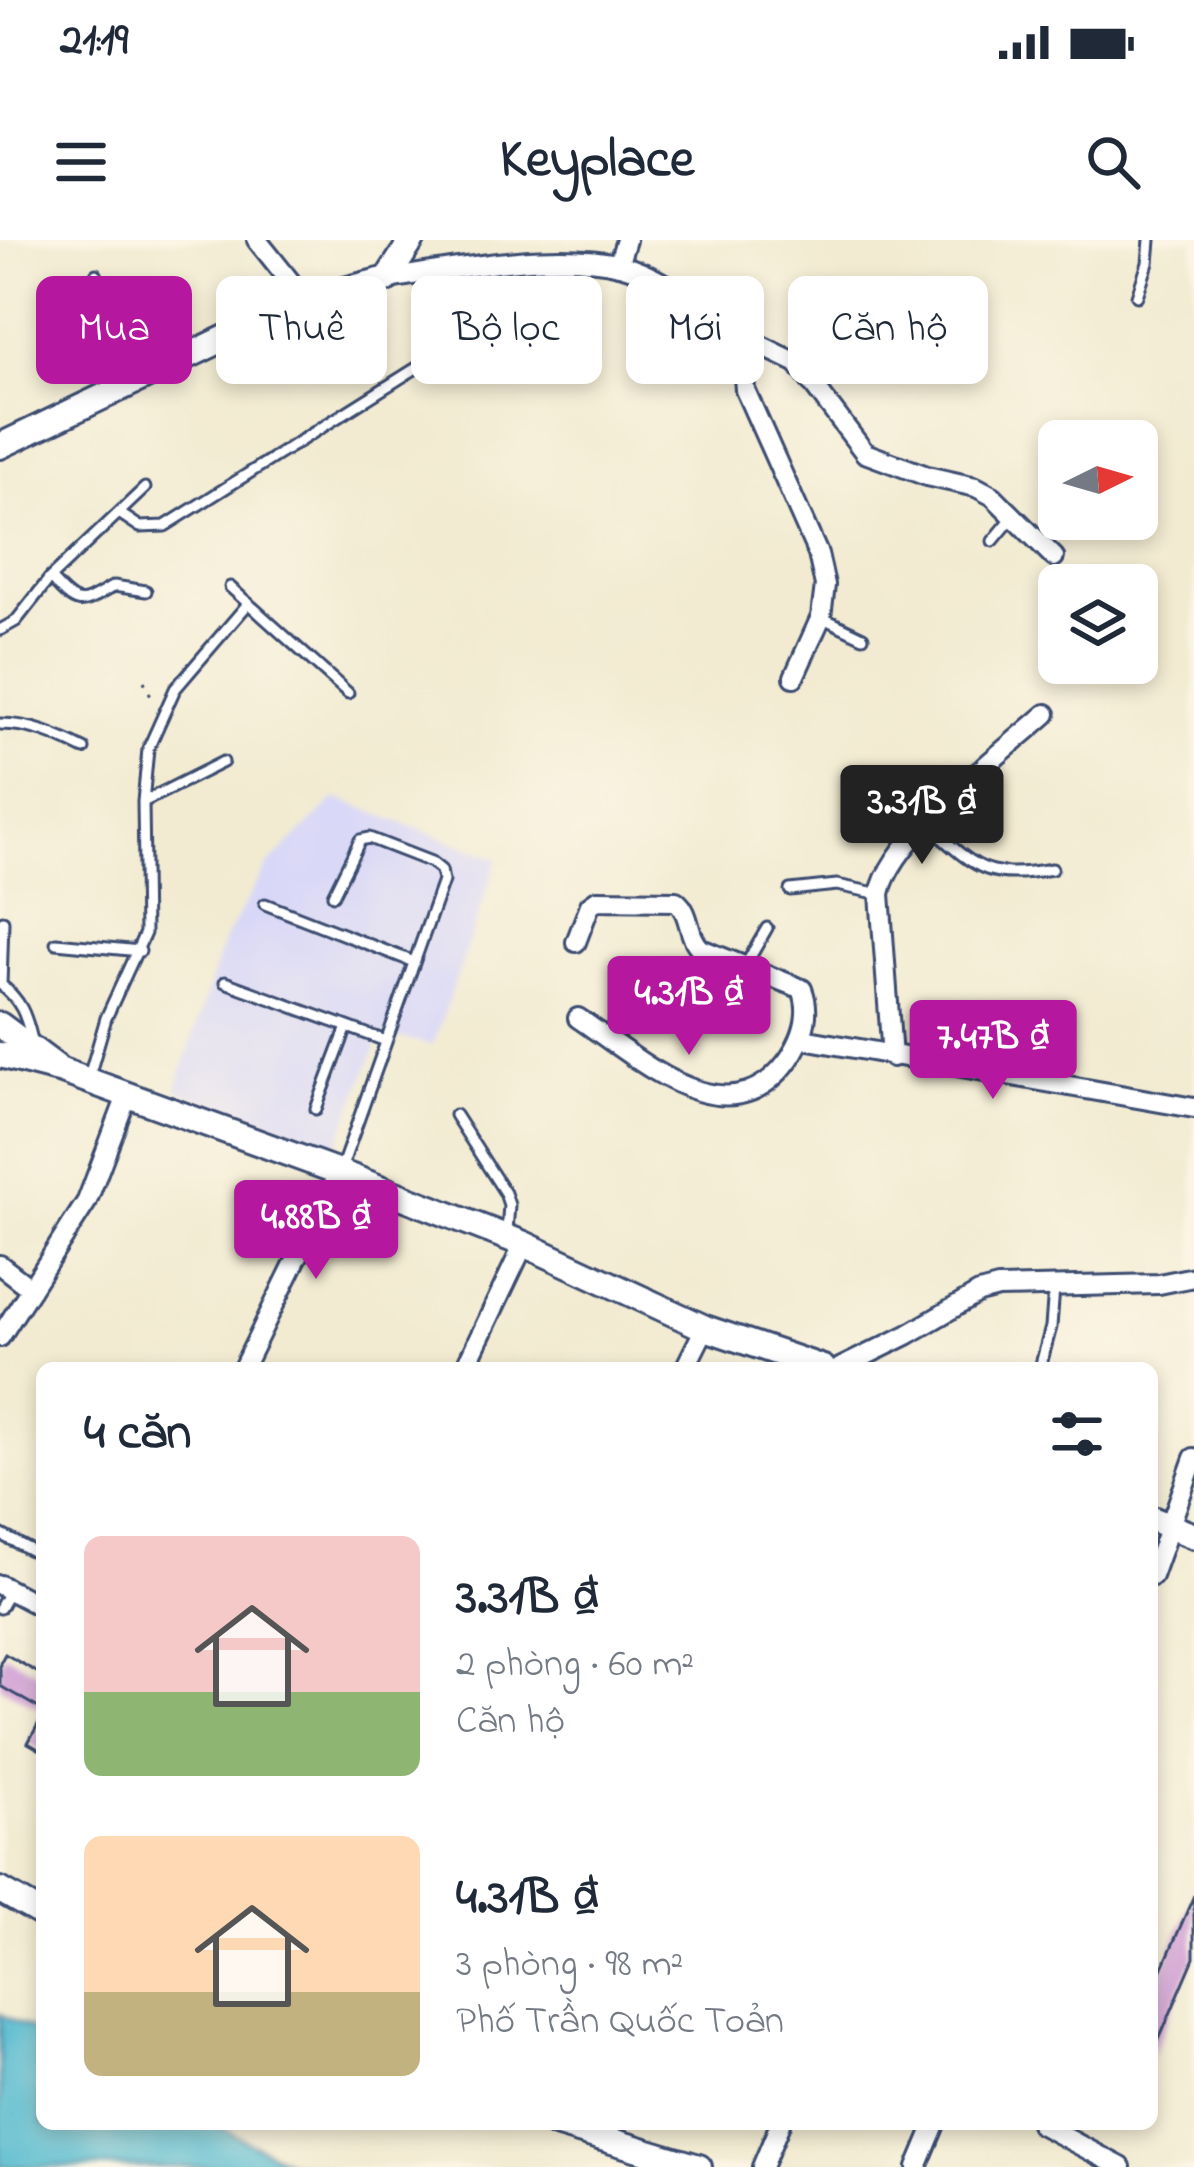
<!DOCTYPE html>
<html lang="vi">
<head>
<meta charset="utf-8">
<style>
  :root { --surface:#fff; --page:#f6f6f7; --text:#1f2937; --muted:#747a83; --accent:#b5179e }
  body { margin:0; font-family:"Indie Flower",sans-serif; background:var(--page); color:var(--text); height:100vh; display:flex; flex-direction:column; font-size:45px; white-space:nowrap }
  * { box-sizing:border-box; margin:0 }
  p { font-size:39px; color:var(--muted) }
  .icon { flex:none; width:66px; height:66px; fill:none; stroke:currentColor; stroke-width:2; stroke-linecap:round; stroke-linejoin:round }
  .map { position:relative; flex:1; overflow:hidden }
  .details { position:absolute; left:36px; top:1122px; width:1122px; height:768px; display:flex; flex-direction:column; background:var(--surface); border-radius:18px; box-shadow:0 6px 18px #0003 }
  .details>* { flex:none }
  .hud { position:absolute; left:36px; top:36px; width:1122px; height:108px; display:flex; gap:24px }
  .needle { width:78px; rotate:85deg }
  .tools { position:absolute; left:1038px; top:180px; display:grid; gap:24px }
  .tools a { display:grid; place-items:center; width:120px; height:120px; border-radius:18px; background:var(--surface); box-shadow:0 6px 18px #0003; font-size:60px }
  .price { position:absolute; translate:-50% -102px; padding:0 27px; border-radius:12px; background:var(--accent); color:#fff; font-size:39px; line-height:78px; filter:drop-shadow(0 3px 6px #0008) }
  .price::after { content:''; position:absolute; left:50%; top:72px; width:36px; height:27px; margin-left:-18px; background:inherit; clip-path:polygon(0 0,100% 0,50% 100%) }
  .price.selected { background:#222; color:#fff }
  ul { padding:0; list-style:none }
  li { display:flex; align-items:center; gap:36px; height:300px; padding:0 48px }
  li span { display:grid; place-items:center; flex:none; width:336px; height:240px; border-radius:18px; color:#555 }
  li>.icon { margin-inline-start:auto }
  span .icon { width:144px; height:144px; fill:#fffc; stroke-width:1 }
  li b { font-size:51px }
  h2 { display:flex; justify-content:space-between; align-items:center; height:144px; padding:0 48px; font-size:51px }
  .pill { padding:0 42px; border-radius:18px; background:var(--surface); box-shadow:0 6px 18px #0003; font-size:42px; line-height:108px }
  .pill.selected { background:var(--accent); color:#fff }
  .status { display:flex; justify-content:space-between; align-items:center; height:84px; padding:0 60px; background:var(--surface); direction:ltr }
  .status svg { height:33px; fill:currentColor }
  header { display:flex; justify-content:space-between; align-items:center; height:156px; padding:0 48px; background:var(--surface); font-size:54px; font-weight:800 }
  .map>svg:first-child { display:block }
  .built { fill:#d8d7f8 }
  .water { fill:#51b9cf; stroke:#367496; stroke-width:3 }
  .building { fill:#c992d2 }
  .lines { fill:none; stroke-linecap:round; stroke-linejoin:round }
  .service-casing { stroke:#3b4b6f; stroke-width:15 }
  .minor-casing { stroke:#3b4b6f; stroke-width:24 }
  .tertiary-casing { stroke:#3b4b6f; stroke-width:30 }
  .path { stroke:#3b4b6f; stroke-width:3; stroke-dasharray:3 9; stroke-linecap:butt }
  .service { stroke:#fff; stroke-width:9 }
  .minor { stroke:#fff; stroke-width:18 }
  .tertiary { stroke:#fff; stroke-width:24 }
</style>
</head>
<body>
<div class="status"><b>21:19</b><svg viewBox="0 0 49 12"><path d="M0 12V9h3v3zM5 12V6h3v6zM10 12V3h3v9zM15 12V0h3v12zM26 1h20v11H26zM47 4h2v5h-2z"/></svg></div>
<header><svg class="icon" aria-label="menu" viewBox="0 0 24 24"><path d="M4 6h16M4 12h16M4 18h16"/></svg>Keyplace<svg class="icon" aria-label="search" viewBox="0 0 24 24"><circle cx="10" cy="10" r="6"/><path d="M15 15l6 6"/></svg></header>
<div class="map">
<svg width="1194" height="1927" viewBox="0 0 1194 1927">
  <rect width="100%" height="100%" fill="#fcf5e5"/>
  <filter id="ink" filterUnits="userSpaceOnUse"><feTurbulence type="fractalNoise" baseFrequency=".00833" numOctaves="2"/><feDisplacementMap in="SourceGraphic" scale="24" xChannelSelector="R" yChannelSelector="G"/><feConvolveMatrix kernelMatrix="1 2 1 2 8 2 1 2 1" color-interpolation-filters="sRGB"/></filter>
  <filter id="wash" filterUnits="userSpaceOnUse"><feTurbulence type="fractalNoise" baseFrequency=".004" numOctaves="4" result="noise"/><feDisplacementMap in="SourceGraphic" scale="48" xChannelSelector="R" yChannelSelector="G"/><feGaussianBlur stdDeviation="2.7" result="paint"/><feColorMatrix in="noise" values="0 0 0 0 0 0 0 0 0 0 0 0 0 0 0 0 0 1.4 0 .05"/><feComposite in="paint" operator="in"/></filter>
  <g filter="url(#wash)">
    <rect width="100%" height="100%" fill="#f2ebd1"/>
    <path class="built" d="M336,558L498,619L433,805L381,794L337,906L176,851L223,702L268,625Z"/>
    <path class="water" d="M0,1774L42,1795V1884H214L298,1927H0Z"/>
    <g id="blocks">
      <path class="building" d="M5,1414L42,1435V1470L0,1446V1423Z
        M42,1477V1511L28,1503Z
        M1194,1655V1718L1152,1816V1753Z"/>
    </g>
  </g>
  <g filter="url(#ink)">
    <use href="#blocks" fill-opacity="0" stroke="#3b4b6f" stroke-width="3"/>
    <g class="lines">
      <g class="service-casing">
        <path id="service" d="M96,34L141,133
          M1137,56L1148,23L1150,0
          M119,273L140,287L165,286L437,115
          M993,301L1013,277
          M50,338C79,370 79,366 114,346L146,351
          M230,347L348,453
          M821,377L863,397
          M0,390L16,381L50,338L145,248
          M0,484C31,484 56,495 84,509
          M143,562L223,522
          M926,584C976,627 983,641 1052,629
          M790,650L837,645L880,654
          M333,655L360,600L369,598L431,622L441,630L443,641L340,932
          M265,664L414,722
          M56,703L140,711
          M745,726L767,688
          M225,742L386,801
          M0,744C21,760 26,775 32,800
          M1,745L3,681
          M88,840L106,778L145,693L143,562L148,509L175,449L247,365
          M316,869L347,787
          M455,875L505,953L509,965L507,991
          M1040,1128L1051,1087L1054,1048
          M0,1294L42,1316
          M0,1368L10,1350"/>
      </g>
      <g class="minor-casing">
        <path id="minor" d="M257,0L305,60
          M618,25L626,0
          M387,39C452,29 556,9 620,25C665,37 703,71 741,96L745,150L818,314L825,345L821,377L794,437
          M741,96L797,123L865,213L927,236L976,247L993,256L1054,317
          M576,702L590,665L597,660L676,661C692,674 686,695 701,709L802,749C812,774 803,798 789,819C728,904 640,819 578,778
          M803,799L1194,868
          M892,817L880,654C890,598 1002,513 1046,474
          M0,1025L31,1049
          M0,1097L87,961L127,856
          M243,1128L339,932
          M465,1128L524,1004
          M685,1128L705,1088
          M840,1128L907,1095L979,1053L998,1048L1159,1044L1194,1037
          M1152,1336L1194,1218
          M0,1345L42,1367
          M1040,1884L1121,1927
          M762,1927L780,1884
          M917,1927L935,1884"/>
      </g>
      <g class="tertiary-casing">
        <path id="tertiary" d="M0,206L305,60L387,39L412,0
          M0,785L55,826
          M0,815L62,831L339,932L524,1004L705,1088L823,1128
          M1152,1279L1194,1296
          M0,1650L42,1674
          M555,1884L699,1927"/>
      </g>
      <path class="path" d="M144,441L154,462"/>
      <use href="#service" class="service"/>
      <use href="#minor" class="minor"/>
      <use href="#tertiary" class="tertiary"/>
    </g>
  </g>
</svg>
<div class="tools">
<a><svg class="needle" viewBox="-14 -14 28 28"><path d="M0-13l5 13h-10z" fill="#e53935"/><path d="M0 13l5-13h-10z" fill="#747a83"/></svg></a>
<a><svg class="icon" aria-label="layers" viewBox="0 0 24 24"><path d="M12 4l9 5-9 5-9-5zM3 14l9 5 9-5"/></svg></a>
</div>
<b class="price selected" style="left:922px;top:627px">3.31B ₫</b>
<b class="price" style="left:689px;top:818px">4.31B ₫</b>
<b class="price" style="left:993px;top:862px">7.47B ₫</b>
<b class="price" style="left:316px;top:1042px">4.88B ₫</b>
<div class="hud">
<a class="pill selected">Mua</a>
<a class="pill">Thuê</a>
<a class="pill">Bộ lọc</a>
<a class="pill">Mới</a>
<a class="pill">Căn hộ</a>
</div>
<section class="details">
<h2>4 căn<svg class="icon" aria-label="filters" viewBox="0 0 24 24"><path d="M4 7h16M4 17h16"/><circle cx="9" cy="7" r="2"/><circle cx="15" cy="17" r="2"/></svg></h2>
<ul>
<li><span style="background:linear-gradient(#f6c9c9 65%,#8fb573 0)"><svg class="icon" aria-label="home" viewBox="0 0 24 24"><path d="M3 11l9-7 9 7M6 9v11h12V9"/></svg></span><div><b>3.31B ₫</b><p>2 phòng · 60 m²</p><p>Căn hộ</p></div></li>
<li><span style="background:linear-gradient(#ffd9b3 65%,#c2b280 0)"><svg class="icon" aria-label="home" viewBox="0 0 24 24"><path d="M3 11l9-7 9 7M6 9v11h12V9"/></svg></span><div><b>4.31B ₫</b><p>3 phòng · 98 m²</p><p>Phố Trần Quốc Toản</p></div></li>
</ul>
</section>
</div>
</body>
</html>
